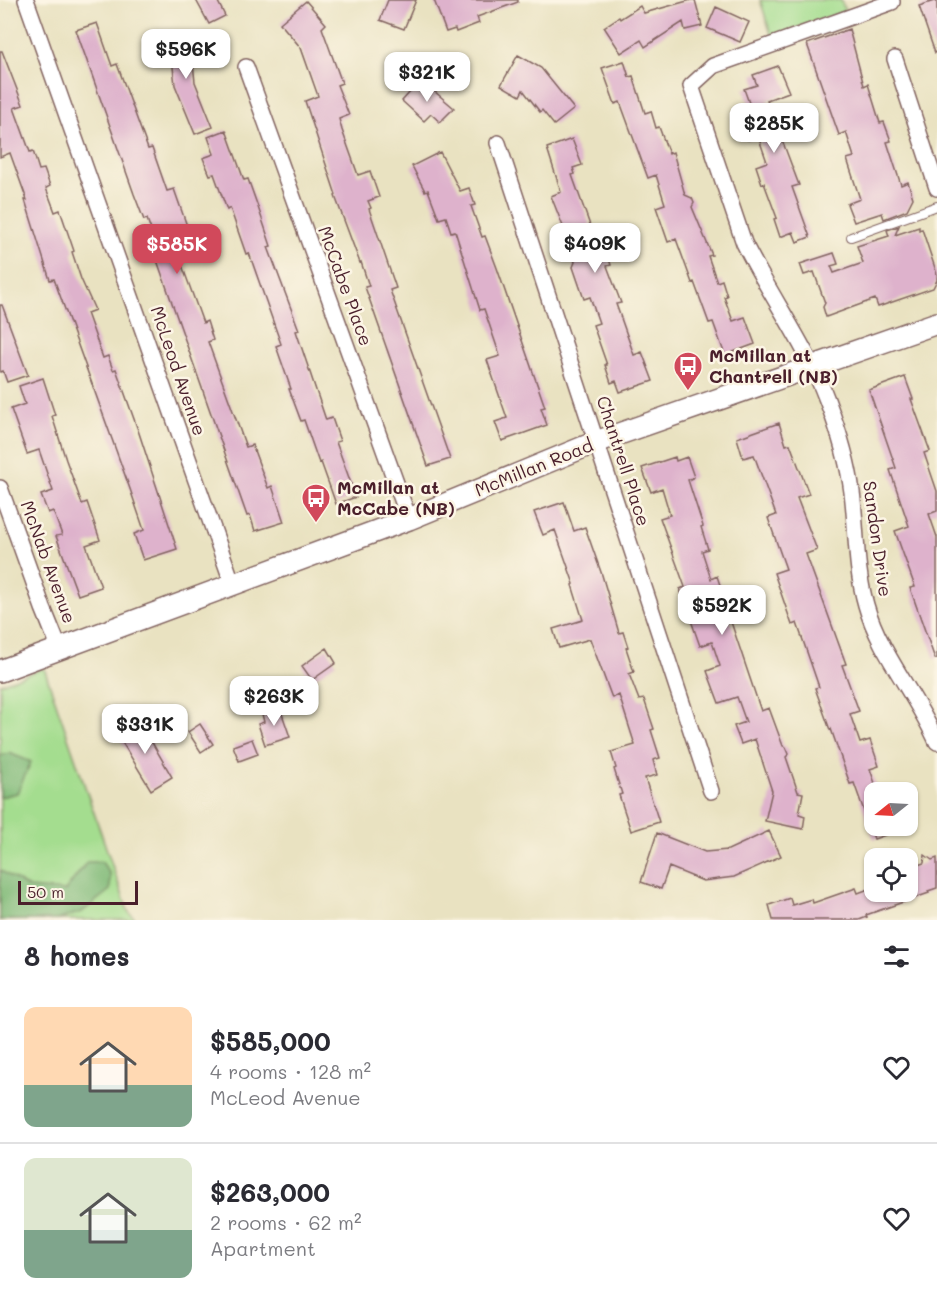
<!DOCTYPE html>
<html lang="en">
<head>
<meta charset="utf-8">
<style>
  :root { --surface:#fff; --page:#f7f7f7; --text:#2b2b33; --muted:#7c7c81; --line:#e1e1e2; --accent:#d1495b }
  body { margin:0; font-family:Mali,sans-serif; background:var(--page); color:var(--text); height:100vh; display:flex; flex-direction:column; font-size:22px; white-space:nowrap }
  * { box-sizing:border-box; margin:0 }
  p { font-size:20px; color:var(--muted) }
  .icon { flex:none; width:33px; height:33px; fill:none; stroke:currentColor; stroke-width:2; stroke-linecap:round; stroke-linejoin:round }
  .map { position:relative; height:920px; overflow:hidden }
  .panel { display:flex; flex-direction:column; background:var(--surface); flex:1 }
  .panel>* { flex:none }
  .needle { width:39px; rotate:252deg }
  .buttons { position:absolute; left:864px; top:782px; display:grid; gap:12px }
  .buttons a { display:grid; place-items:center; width:54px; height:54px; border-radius:12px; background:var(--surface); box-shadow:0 2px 4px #0004; font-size:30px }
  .scale { position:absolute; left:18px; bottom:15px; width:120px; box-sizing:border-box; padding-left:6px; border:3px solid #4a1f2b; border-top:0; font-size:16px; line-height:21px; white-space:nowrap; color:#4a1f2b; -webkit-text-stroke:4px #fcf5e5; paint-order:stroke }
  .price { position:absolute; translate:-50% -51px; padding:0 14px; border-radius:12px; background:#fff; color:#222; font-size:20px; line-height:39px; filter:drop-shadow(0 2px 3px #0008) }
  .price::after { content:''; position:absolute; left:50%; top:36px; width:18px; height:14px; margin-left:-9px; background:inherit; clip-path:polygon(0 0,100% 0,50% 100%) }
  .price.on { background:var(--accent); color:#fff }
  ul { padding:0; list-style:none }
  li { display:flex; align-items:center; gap:18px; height:150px; padding:0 24px }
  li+li { border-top:2px solid var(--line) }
  li span { display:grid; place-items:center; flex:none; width:168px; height:120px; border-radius:12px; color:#555 }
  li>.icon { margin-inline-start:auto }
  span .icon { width:72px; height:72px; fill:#fffc; stroke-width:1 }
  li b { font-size:26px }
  h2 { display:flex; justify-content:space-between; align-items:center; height:72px; padding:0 24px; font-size:26px }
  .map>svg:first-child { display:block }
  .green { fill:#a4dd8f; stroke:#777e5d; stroke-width:1.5 }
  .forest { fill:#83bc7a; stroke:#666e52; stroke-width:1.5 }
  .building { fill:#deb2cc }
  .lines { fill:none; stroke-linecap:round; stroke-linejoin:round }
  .lane-casing { stroke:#826360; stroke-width:10 }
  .street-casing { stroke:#826360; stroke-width:18 }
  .secondary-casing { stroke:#826360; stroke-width:24 }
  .lane { stroke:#fff; stroke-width:8 }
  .street { stroke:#fff; stroke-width:15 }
  .secondary { stroke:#fff; stroke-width:21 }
  .labels { text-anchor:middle; stroke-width:5; stroke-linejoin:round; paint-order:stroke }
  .street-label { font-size:18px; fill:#4a1f2b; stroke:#fcf5e5 }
  .poi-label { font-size:18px; font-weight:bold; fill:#4a1f2b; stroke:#fcf5e5; text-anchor:start }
</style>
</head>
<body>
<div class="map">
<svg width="937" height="920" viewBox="0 0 937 920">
  <rect width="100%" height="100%" fill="#fcf5e5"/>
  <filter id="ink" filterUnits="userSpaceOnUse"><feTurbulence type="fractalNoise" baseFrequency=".0167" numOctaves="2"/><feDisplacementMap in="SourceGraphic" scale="12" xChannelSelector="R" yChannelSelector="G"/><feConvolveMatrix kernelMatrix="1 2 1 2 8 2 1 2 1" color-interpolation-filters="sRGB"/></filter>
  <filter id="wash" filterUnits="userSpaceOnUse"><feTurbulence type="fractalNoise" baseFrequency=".008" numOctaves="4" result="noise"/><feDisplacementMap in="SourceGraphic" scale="24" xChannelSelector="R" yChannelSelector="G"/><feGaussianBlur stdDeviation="1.35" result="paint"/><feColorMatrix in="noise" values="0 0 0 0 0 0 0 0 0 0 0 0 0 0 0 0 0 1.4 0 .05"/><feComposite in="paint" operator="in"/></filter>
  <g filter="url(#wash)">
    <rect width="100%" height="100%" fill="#e9e2c1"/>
    <path class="green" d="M760,0H841L845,11L772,37Z
      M44,668L128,911L136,920H0V684Z"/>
    <path class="forest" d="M9,753L31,762L17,793L0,797V756Z
      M87,862H102L110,874V890L82,912L57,920H0V870L29,888L65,891Z"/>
    <g id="blocks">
      <path class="building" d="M196,0H217L225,16L209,24Z
        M388,0H416L404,29L380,20Z
        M434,0H518V2L477,17L479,23L456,32L455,29L446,32Z
        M691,0H695L702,26L685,30L683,22L645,47L641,40L621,53L604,27L619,17L620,19L640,6L644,13Z
        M937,0V52L935,53L919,6Z
        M306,1L326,24L322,28L342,83L337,85L349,115L339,119L342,130L358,175L370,171L379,197L368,201L371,208L369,209L396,288L390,290L450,459L428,466L370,301L365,287L369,286L361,262L360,263L335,196L336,195L305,101L318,96L301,48L280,23Z
        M716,7L749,22L740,42L707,28Z
        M97,23L112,66L117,64L148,149L152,148L167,191L174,189L187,226L170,232L203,323L207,321L213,340L208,342L246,447L252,445L268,488L272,486L284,522L255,531L250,515L247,516L152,246L156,244L147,219L144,220L134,194L76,30Z
        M849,29L864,86L868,84L880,123L884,122L891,141L887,142L901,185L908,182L913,198L907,210L884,219L882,213L854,222L847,204L860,199L847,159L854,157L846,132L839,135L807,44Z
        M170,32L191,44L195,82L213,127L195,134L175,85L172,58L163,59L160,33Z
        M0,51H2L23,105L14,108L30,152L33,151L39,170L44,169L50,186L46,188L55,212L60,210L74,251L72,252L81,279L95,310L87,313L103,358L108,356L113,370L116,369L139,433L177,549L143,560L134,534L144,530L130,489L54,279L50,280L25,200H27L10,153L0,157Z
        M518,55L541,68L574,109L554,125L542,110L540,112L523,90L520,96L501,85Z
        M624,61L629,77L633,76L645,113L651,111L656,128L659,127L669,154L673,152L685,195L692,198L694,203L692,207L712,255L708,256L717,282L722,280L727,296L724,297L733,321L745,317L755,344L725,355L713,322L709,323L694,282L692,283L676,239L668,242L656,207L665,204L656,175L648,178L620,102L615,104L602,68Z
        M778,66L789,92L767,100L799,185L792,187L810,237L797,242L793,232L780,237L774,219L777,218L764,183L762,184L756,166L767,162L758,136L748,140L740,118L753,114L744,89L757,85L753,75Z
        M421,80L454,108L440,122L431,114L424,121L402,101Z
        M226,130L244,180L248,179L258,207L271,246L268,247L299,330L296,331L326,420L332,418L340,441L336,442L356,497L336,504L321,462L319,463L304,420L301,421L289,389H291L276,346L281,344L249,253L246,254L230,208L227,210L214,174L210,175L203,158L214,154L208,137Z
        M572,139L582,165L573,168L575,174L572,175L592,231L599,229L611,265L607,266L621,303L616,304L634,355L642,352L653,381L620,392L616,381L611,383L605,365H607L593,325L599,323L590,297L584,299L573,267L575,262L568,239L551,196L561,192L547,148Z
        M440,152L460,191L469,188L475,205L471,206L482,237L485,236L497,268L545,407L541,408L547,425L502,441L495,422L507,418L487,360L500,356L484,309L480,310L455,231L451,232L446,217L439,219L428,190L425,191L412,166Z
        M899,226L895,235L919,227V230L922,229L937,274V280L933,288L878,307L875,299L826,317L823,307L825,303L814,272L804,275L800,264L834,253L838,264L831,266L834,273L863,263L857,246L889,236L887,230Z
        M0,305H2L28,375L7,382L3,371L0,372Z
        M905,377L913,399H911L930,451L924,453L937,491V511L929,514L937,537V659H935L910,588L915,587L895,531L909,526L890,470L896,468L869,390Z
        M43,378L55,415L52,416L66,460L82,504L87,502L100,540L86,545L101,587L78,595L56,536L62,535L53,511L48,513L41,495L53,491L39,450L27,454L11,409L25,404L19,386Z
        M779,423L786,445L790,444L809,494L797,498L817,550L806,554L846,664L842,665L859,711L850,714L860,743L870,740L879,766L870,769L878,792H874V825H907L908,827L874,839L854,783L850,784L831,729L830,730L815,688L819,687L797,623L792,625L774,573L786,569L768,518L776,515L754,455L743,458L737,438Z
        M675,457L676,461L687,457L694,477L688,480L703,526L701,527L708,549L702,551L711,579L717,576L722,591L715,593L723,618L729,616L761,711L769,708L783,746L786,747L789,754L786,757L798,792L803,793L799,814L805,816L803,829L765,821L772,791L755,739L741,744L734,726L746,722L737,697L719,703L707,671L720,666L712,642L700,646L680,589L685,587L660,518L670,515L662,488L651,492L642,468Z
        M564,502L574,531L585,527L602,575L619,633L623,632L628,647L626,648L634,672L629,674L639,700L644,699L654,729L651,730L660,758L653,760L657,775L645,778L659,822L631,831L619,795L622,794L614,769L616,768L611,752L635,745L619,695L612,698L590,639L559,648L553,629L583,620L572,585L574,584L555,530L543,535L534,512Z
        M327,648L336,663L312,680L302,666Z
        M280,708L290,737L265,745L258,724L264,722L262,714Z
        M139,720L172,777L151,790L117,734Z
        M200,724L213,744L201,752L188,732Z
        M252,739L258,754L239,761L233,746Z
        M769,831L781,856L734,877L703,881L669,867L661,889L641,882L657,833L705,852L728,850Z
        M925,855L932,860L937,858V888L928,891L929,893L866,915L867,917L859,920H773L769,905L790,898L792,905L812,899L813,903L856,888L858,893L874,887V891H908V868L924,863Z"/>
    </g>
  </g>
  <g filter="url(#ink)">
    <use href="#blocks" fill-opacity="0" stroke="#826360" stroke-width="1.5"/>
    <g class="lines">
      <g class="lane-casing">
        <path id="lane" d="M851,237L937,206"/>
      </g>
      <g class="street-casing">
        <path id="street" d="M26,0L233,585
          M892,2L713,66L691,86L744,243C770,296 806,344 827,400C838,429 848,460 852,492C857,531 855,567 866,605C879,652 917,696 937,742
          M895,59L937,188
          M246,67L409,519
          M498,143L711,791
          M0,488L43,608L60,650"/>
      </g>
      <g class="secondary-casing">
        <path id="secondary" d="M0,671L409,519L596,442L937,323"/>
      </g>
      <use href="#lane" class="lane"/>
      <use href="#street" class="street"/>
      <use href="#secondary" class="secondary"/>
    </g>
  </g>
  <defs>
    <g id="bus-pin" transform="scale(1.5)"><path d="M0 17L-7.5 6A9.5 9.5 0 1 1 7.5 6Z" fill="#d1495b" stroke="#fcf5e5"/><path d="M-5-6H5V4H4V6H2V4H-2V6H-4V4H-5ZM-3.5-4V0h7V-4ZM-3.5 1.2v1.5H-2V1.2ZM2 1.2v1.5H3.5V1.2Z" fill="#fff"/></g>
  </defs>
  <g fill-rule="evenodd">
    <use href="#bus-pin" x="688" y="366"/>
    <use href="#bus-pin" x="316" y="498"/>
  </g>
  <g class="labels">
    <g class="street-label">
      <text transform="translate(345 286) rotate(70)" y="6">McCabe Place</text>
      <text transform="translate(178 371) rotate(71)" y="6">McLeod Avenue</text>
      <text transform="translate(623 461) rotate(72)" y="6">Chantrell Place</text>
      <text transform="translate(534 468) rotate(-22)" y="6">McMillan Road</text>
      <text transform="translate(877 539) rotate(82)" y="6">Sandon Drive</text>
      <text transform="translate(48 562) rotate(70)" y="6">McNab Avenue</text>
    </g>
    <g class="poi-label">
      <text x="709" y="362">McMillan at<tspan x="709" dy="21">Chantrell (NB)</tspan></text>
      <text x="337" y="494">McMillan at<tspan x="337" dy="21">McCabe (NB)</tspan></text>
    </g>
  </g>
</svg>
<div class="buttons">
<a><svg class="needle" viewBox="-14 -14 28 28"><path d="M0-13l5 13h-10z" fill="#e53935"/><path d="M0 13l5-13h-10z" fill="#7c7c81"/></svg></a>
<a><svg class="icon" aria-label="locate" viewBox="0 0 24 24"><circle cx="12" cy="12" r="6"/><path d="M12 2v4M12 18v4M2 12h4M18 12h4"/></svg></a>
</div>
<div class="scale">50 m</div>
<b class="price" style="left:186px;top:80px">$596K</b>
<b class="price" style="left:427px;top:103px">$321K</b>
<b class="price" style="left:774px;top:154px">$285K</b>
<b class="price" style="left:595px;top:274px">$409K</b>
<b class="price on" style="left:177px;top:275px">$585K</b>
<b class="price" style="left:722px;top:636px">$592K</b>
<b class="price" style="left:274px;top:727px">$263K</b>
<b class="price" style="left:145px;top:755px">$331K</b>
</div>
<section class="panel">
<h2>8 homes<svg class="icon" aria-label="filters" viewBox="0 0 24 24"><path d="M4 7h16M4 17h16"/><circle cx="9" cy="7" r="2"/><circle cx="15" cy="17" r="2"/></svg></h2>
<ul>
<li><span style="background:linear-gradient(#ffd9b3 65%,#7fa58c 0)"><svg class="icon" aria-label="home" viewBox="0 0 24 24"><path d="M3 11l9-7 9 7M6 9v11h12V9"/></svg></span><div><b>$585,000</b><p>4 rooms · 128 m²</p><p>McLeod Avenue</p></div><svg class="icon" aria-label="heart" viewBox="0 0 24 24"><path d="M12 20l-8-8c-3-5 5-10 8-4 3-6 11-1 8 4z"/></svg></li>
<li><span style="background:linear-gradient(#dfe7d0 60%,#7fa58c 0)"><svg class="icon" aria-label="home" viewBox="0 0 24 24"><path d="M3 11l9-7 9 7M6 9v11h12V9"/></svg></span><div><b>$263,000</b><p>2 rooms · 62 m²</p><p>Apartment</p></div><svg class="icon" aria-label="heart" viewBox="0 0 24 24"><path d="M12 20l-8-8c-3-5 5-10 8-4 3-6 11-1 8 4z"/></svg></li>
</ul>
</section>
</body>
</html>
